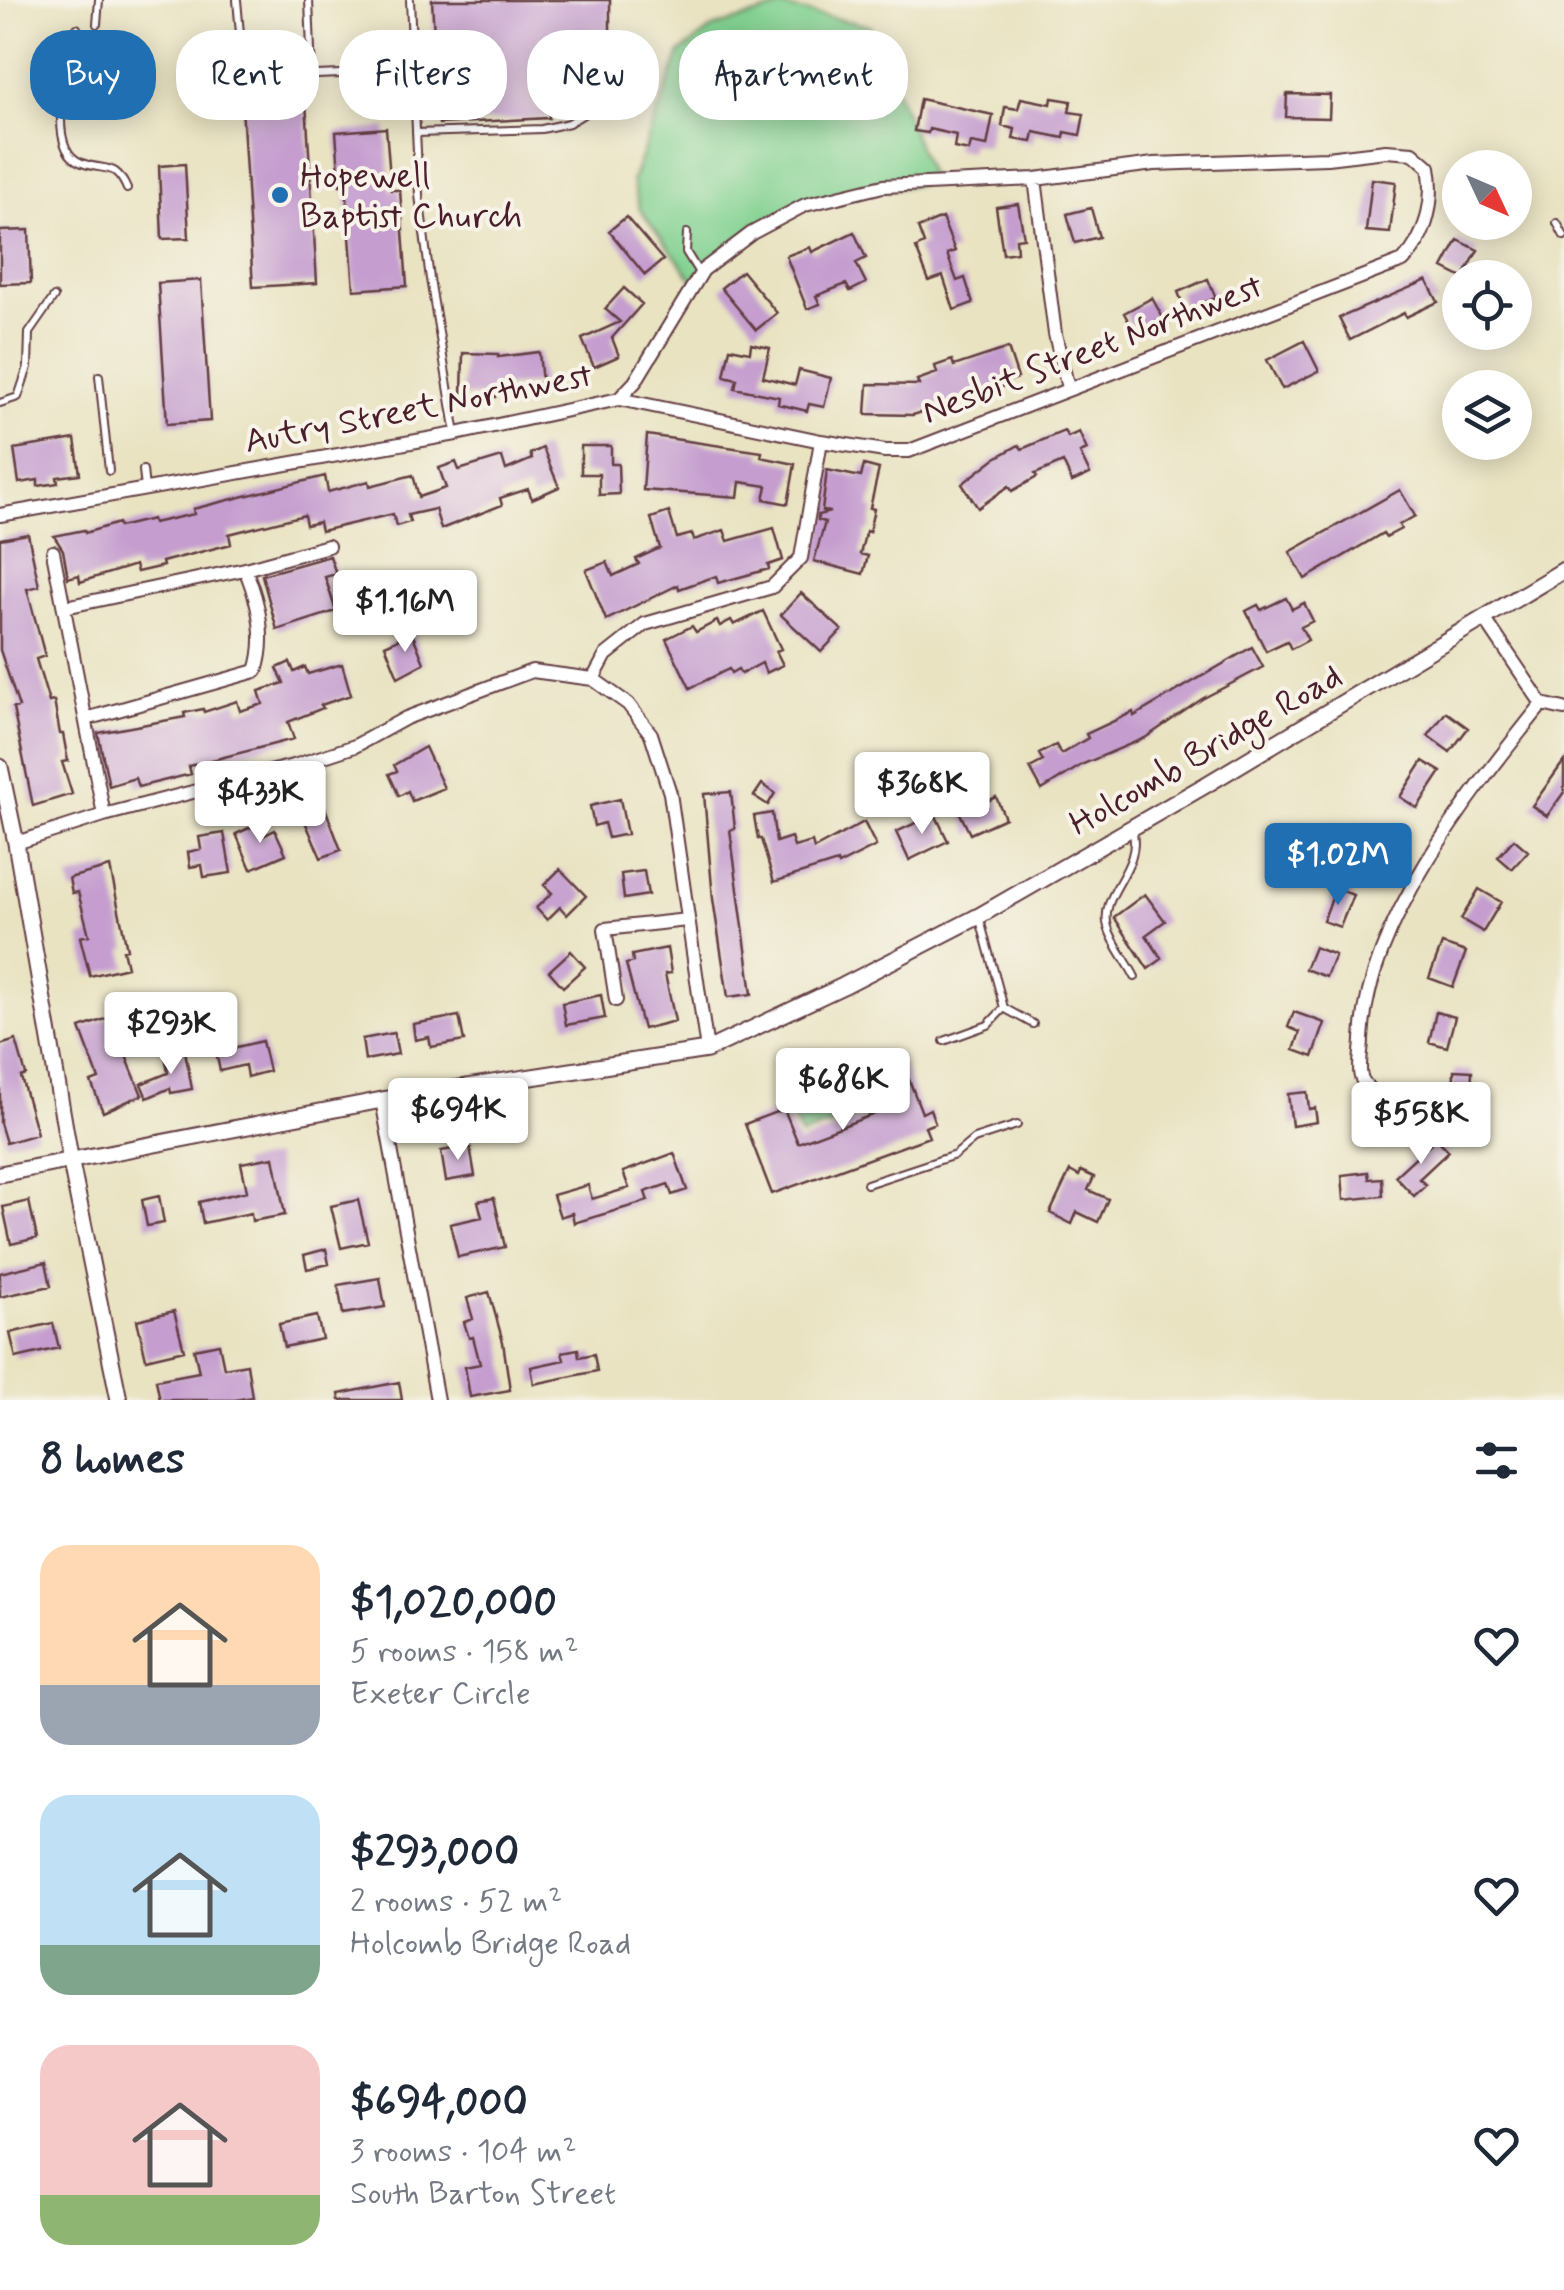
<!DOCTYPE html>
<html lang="en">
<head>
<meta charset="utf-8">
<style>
  :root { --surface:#fff; --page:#f6f6f7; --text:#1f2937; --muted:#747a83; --accent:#1f6fb2 }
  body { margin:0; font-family:Mynerve,sans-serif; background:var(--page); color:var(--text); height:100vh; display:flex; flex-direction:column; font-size:38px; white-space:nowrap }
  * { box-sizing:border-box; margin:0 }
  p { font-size:32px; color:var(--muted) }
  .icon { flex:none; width:55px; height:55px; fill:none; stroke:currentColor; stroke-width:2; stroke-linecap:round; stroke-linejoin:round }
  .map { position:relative; height:1400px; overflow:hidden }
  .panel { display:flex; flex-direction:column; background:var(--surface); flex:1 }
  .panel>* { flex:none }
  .hud { position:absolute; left:30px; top:30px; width:1000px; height:90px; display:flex; gap:20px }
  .needle { width:65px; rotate:134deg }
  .buttons { position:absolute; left:1442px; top:150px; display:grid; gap:20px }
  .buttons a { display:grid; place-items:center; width:90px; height:90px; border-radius:50%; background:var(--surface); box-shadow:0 5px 25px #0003; font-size:50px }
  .price { position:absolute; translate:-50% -85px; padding:0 22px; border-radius:10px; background:#fff; color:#222; font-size:32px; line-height:65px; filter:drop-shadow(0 2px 5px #0008) }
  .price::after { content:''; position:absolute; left:50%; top:60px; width:30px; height:22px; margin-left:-15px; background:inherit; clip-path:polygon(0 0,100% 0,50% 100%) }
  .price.active { background:var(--accent); color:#fff }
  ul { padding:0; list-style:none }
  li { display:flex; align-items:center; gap:30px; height:250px; padding:0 40px }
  li span { display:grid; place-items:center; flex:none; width:280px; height:200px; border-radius:30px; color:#555 }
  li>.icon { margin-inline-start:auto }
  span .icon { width:120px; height:120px; fill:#fffc; stroke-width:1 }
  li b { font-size:42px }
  h2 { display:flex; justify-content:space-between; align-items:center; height:120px; padding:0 40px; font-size:42px }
  .tag { padding:0 35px; border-radius:40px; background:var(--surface); box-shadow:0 5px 25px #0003; font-size:35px; line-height:90px }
  .tag.active { background:var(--accent); color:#fff }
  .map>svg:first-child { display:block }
  .green { fill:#82d191; stroke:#66785e; stroke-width:2.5 }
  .building { fill:#c59ecf }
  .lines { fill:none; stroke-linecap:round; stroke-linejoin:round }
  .service-casing { stroke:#623c42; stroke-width:10 }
  .minor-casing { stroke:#623c42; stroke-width:16 }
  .tertiary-casing { stroke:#623c42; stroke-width:19 }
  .service { stroke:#fff; stroke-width:6 }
  .minor { stroke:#fff; stroke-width:12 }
  .tertiary { stroke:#fff; stroke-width:15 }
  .poi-dot { fill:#1f6fb2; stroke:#f7f3e8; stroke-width:4 }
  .labels { text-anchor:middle; stroke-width:8; stroke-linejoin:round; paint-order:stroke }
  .poi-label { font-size:35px; fill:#4a1f2b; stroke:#f7f3e8; text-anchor:start }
  .street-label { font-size:35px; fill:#4a1f2b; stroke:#f7f3e8 }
</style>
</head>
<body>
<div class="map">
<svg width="1564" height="1400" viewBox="0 0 1564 1400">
  <rect width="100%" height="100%" fill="#f7f3e8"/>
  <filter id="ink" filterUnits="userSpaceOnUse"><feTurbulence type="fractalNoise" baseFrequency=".01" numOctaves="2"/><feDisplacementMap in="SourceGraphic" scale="20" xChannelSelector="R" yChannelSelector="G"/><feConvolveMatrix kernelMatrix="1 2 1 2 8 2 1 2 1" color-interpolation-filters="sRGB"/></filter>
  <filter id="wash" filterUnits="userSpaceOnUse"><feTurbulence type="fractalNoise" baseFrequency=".0048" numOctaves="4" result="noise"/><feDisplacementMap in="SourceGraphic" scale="40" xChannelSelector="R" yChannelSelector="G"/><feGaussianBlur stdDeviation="2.25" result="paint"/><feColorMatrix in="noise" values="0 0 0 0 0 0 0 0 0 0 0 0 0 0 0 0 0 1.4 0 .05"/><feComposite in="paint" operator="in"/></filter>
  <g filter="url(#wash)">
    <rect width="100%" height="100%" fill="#e9e3c2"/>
    <path class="green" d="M782,7L871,26L932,182L805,205L758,229L694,281L640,210L632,181L680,53L713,28Z
      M851,1058L870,1110L801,1136L781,1084Z"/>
    <g id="blocks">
      <path class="building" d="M432,0H610V53L545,54L549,118L439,124Z
        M1287,94L1330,95L1329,118L1286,117Z
        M1021,98L1051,104L1052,98L1071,101L1069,112L1084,114L1080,135L1065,132L1064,138L1034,132L1032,142L1013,139L1015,129L1002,126L1005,107L1018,109Z
        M920,99L993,115L987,146L971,143L969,151L954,148L956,135L929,129L928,133L914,131Z
        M306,102L317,283L253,287L242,106Z
        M386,128L391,190H400L407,286L354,290L346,184L340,185L336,132Z
        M185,164L189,238L162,239L159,166Z
        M1372,179L1396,182L1390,233L1366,231Z
        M1018,204L1024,238L1016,239L1017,252L1003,254L996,207Z
        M1091,208L1099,237L1075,243L1067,214Z
        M626,217L663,260L645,275L609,231Z
        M942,218L955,251L947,254L957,281L965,278L973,303L954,310L943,276L929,281L916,248L924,244L918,228Z
        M29,230L31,283L0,284V231Z
        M854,232L866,258L856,263L866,283L850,291L846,284L816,296L820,304L807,309L786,256L810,247L812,252Z
        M1458,240L1478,250L1463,278L1443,268Z
        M742,271L777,313L756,330L721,288Z
        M1208,279L1216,298L1185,310L1178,292Z
        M201,280L210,421L167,424L158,283Z
        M1427,280L1438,302L1406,317L1404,313L1350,340L1339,318Z
        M624,288L642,304L612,338L619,356L594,367L582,339L620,322L605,309Z
        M1152,298L1163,318L1135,333L1124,313Z
        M1304,341L1319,371L1282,389L1267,360Z
        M751,344L770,348L763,377L795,385L799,370L831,378L824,407L809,404L807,411L778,404L779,397L735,388L737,379L724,376L730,348L750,352Z
        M1008,348L1018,378L1003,383L1005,386L913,415L866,414L868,384L919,385L917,380L937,373L935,366L952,360L954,366Z
        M539,352L542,383L497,388L496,397L462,396L463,353L498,354V357Z
        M1064,431L1068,437L1079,432L1087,450L1080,453L1090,474L1072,482L1063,462L1035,474L1037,477L1012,491L1009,486L978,508L962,484L994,459L1019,445L1022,449Z
        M647,435L762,452L761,457L795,464L788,504L764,499L767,486L740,482L738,497L643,490Z
        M75,439L80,474L57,477L58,483L38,486V480L19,483L14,449Z
        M581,446H611V464H618L619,494L599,495V474H581Z
        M543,448L559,487L532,499L528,489L500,498L502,505L441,529L435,509L408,515L410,522L396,526L393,514L321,531L319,522L306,525L304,515L229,534L231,544L162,562L163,566L137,572L135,565L80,582L79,575L68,578L63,550L54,536L84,530L85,533L118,523L119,527L152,519L153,523L194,514L193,509L325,476L328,492L369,481L370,486L413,475L419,497L446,488L439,468L456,462L459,470L502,457L506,470L532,459L530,454Z
        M864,465L879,469L870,508L874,509L869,532L866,531L860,554L868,556L863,574L814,561L825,522L818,520V515L830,512L822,511L827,470L861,477Z
        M1400,490L1415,516L1399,525L1401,529L1386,537L1383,533L1305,579L1290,552Z
        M669,512L677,538L692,534L694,540L724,530L728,541L774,528L783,560L768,565L769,569L718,583L716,576L679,589L678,585L606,620L586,570L607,562L613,576L639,564L636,559L660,548L651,518Z
        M28,534L39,586L27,589L45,656L36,659L49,702L54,701L60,734H63L68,761L62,762L72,794L33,806L13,708L19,707L0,650V539Z
        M330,556L336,574L325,577L336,611L277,630L262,575Z
        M801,593L842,630L821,652L781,615Z
        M1286,598L1292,609L1304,603L1313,621L1301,627L1308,640L1291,649L1287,641L1266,651L1246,611L1258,605L1261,610Z
        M763,611L781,649L776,651L783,665L766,673L762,663L741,674L738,669L731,673L729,669L690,688L666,639L692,626L696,632L717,621L720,626L731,620L734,625Z
        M412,633L424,663L398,677L385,645Z
        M1252,647L1263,667L1202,699L1145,738L1083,764L1042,790L1030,768L1043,761L1039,754L1056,745L1061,754L1088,738L1086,734L1133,712L1134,716Z
        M290,662L294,672L305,667L308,674L342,664L351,695L321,705L323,708L288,722L294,739L189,766L191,774L138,787L135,778L109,786L98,733L185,717L184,713L203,709L204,712L237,701L240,711L263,704L259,691L284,683L277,668Z
        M1446,712L1468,728L1450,752L1428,736Z
        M425,747L444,788L412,801L408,791L399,796L389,774L397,771L394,765Z
        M1423,761L1441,772L1417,808L1400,797Z
        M1564,761V792L1547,816L1532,806Z
        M762,784L775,793L768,805L754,796Z
        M319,792L341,850L321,858L296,801Z
        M731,792L735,829L730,830L752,994L728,997L713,899L704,794Z
        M976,796L980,805L996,797L1005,818L970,834L956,805Z
        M620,799L627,834L608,838L604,823L594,826L590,806Z
        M772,813L776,842L791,837L794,847L812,842L814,849L864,822L876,846L838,865L837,862L774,882L761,839H758L754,816Z
        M935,814L948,841L909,860L896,832Z
        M258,824L263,836L275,830L286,854L251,869L236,834Z
        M1374,825L1390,834L1374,862L1359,853Z
        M224,833L231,873L204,877L202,865L190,867L188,852L201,849L199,837Z
        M1514,839L1528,851L1512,869L1498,857Z
        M110,867L127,949L123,950L127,967L90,976L80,937L89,935L78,892L72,893L69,878Z
        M560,869L586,896L567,915L560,907L547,920L536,908L552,893L544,885Z
        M644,871L648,895L624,899L621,874Z
        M1336,888L1353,895L1340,927L1323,921Z
        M1479,889L1501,902L1483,932L1461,919Z
        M1145,894L1165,921L1146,935L1162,959L1148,969L1114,917Z
        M1442,944L1466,952L1453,987L1429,978Z
        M1314,947L1335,955L1326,977L1305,969Z
        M667,948L671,973L665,974L675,1021L643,1029L626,964L633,962L632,955Z
        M571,951L585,967L563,987L549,971Z
        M601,995L605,1018L566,1025L562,1003Z
        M1294,1012L1325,1023L1313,1057L1294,1050L1300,1032L1288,1027Z
        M1436,1012L1455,1017L1447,1047L1429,1042Z
        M116,1015L123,1033L135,1029L141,1044L124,1051L142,1095L103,1112L91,1082L99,1079L80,1028Z
        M459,1016L464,1041L431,1047L429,1037L415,1040L413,1024Z
        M394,1033L398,1054L365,1060L362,1039Z
        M16,1040L26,1075L21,1077L37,1134L6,1143L0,1123V1045Z
        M262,1041L269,1071L247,1077L245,1065L220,1071L216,1052Z
        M185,1051L192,1089L171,1093L170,1088L147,1098L141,1084L168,1073L165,1055Z
        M899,1054L922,1113L930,1109L935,1123L925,1127L929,1137L772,1194L745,1124L784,1109L798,1143L880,1112L863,1068Z
        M1454,1070L1472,1071L1470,1115L1453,1114Z
        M1307,1092L1309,1109L1315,1108L1317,1122L1292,1126L1288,1094Z
        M1436,1138L1449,1151L1419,1179L1426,1185L1414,1196L1395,1176Z
        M470,1146L475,1176L446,1181L441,1151Z
        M674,1153L687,1190L672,1195L668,1184L645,1192L648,1201L638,1204L574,1223L572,1213L560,1217L553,1195L588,1185L592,1199L629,1188L623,1172Z
        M274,1157L285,1215L252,1221L251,1213L203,1223L199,1202L247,1191L241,1163Z
        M1070,1171L1079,1176L1081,1171L1094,1177L1088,1190L1108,1199L1098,1222L1077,1212L1072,1224L1050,1213Z
        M1368,1172L1369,1179L1382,1178L1383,1196L1344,1200L1342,1175Z
        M159,1196L164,1223L147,1226L142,1200Z
        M494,1198L505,1247L458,1257L450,1224L482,1217L478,1201Z
        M358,1200L368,1242L341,1248L331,1206Z
        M29,1201L37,1238L11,1244L3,1207Z
        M326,1249L329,1264L307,1269L304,1255Z
        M46,1262L51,1286L0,1297V1273Z
        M380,1278L385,1307L343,1314L338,1285Z
        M489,1292L503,1342L510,1390L470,1397L465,1367L480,1364L473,1337L469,1338L464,1322L473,1319L467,1298Z
        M174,1311L184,1350L146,1359L137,1320Z
        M317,1316L322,1339L284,1347L279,1324Z
        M53,1323L59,1348L16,1358L10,1333Z
        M219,1344L224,1368L247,1364L252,1397L235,1400H160L156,1380L199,1372L194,1349Z
        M578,1349L579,1357L594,1354L597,1371L534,1384L531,1367L564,1360L562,1352Z
        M399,1382L402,1400H340L339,1394Z"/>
    </g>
  </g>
  <g filter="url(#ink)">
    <use href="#blocks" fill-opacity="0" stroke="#623c42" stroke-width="2.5"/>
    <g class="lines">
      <g class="service-casing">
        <path id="service" d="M237,0L244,78L413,71
          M309,0L312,76
          M410,0L419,195L430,279L456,434
          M97,24L99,0
          M77,28C70,58 42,149 82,163C106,172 115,161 127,189
          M416,133L542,129L569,123L600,104
          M1557,223L1564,236
          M687,233L686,252L699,273
          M99,376L109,471
          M0,403L18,397L28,367L29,333L54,297
          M143,470L145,489
          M1132,829C1144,868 1098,894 1108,927C1113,944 1127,961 1135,977
          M979,916L1004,1008L1033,1024
          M944,1041L988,1025L1004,1008
          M867,1184L955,1155L974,1139L1017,1125"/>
      </g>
      <g class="minor-casing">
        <path id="minor" d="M1035,179L1055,334L1068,388
          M0,515L456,434L619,399L635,382L703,270L752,233L805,205L883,186L1035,179L1154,164L1327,158L1386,151L1413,153L1429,167C1435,200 1427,237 1403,261L909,451H885L821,441L619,399
          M53,552L104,815
          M65,607L245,569L328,546
          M1484,618L1542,704L1564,709
          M593,679L606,655L645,624L772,587L801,558L821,441
          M86,719L256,671C267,638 258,600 245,569
          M16,843L104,815L297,765L355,746L406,718L532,671L593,679L628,704L651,734L670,793L707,1050
          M616,1000L605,929L687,920
          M1375,1096C1371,1091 1363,1083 1361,1077C1358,1067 1362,1050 1362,1039C1367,922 1471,793 1542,704
          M382,1100L437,1400"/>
      </g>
      <g class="tertiary-casing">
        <path id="tertiary" d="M0,767L16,843L71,1163L119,1400
          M0,1174L382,1100L707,1050L843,986L979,916L1204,786L1564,570"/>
      </g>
      <use href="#service" class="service"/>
      <use href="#minor" class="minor"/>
      <use href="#tertiary" class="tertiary"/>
    </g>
  </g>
  <circle class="poi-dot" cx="280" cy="195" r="10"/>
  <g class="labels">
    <g class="poi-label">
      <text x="300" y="187">Hopewell<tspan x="300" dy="40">Baptist Church</tspan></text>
    </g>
    <g class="street-label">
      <text transform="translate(1092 348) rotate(-21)" y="12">Nesbit Street Northwest</text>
      <text transform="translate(418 407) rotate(-11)" y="12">Autry Street Northwest</text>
      <text transform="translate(1205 749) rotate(-30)" y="12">Holcomb Bridge Road</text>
    </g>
  </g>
</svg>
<div class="buttons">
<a><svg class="needle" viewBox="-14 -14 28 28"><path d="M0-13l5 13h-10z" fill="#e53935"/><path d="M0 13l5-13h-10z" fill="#747a83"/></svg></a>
<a><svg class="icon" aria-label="locate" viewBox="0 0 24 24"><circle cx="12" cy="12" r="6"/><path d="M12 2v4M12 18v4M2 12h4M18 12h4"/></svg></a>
<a><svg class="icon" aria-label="layers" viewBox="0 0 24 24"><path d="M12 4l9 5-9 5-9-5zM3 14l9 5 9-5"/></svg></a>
</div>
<b class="price" style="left:405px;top:655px">$1.16M</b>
<b class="price" style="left:922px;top:837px">$368K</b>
<b class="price" style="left:260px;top:846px">$433K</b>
<b class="price active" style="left:1338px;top:908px">$1.02M</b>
<b class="price" style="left:171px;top:1077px">$293K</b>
<b class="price" style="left:843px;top:1133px">$686K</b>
<b class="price" style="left:458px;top:1163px">$694K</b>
<b class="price" style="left:1421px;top:1167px">$558K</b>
<div class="hud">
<a class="tag active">Buy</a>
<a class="tag">Rent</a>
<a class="tag">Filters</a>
<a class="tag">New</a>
<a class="tag">Apartment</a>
</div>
</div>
<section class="panel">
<h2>8 homes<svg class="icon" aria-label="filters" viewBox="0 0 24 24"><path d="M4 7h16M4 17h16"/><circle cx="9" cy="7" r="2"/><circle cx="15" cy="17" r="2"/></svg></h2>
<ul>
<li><span style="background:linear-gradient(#ffd9b3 70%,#9aa5b1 0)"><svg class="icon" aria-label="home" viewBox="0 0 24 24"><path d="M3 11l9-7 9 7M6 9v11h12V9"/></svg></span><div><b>$1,020,000</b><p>5 rooms · 158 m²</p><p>Exeter Circle</p></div><svg class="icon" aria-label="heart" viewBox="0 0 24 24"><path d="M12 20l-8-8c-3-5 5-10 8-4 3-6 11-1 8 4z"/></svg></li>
<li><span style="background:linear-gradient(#bfe0f5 75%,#7fa58c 0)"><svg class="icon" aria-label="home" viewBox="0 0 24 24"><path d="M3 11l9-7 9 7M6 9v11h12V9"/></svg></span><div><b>$293,000</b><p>2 rooms · 52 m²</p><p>Holcomb Bridge Road</p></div><svg class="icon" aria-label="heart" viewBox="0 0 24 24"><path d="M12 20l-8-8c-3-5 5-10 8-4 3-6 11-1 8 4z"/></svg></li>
<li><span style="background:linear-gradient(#f6c9c9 75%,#8fb573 0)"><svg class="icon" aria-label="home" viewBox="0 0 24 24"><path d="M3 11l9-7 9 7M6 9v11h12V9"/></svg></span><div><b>$694,000</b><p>3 rooms · 104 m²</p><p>South Barton Street</p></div><svg class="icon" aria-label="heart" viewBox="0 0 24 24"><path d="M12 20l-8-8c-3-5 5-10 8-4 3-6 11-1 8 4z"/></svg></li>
</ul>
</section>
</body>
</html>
